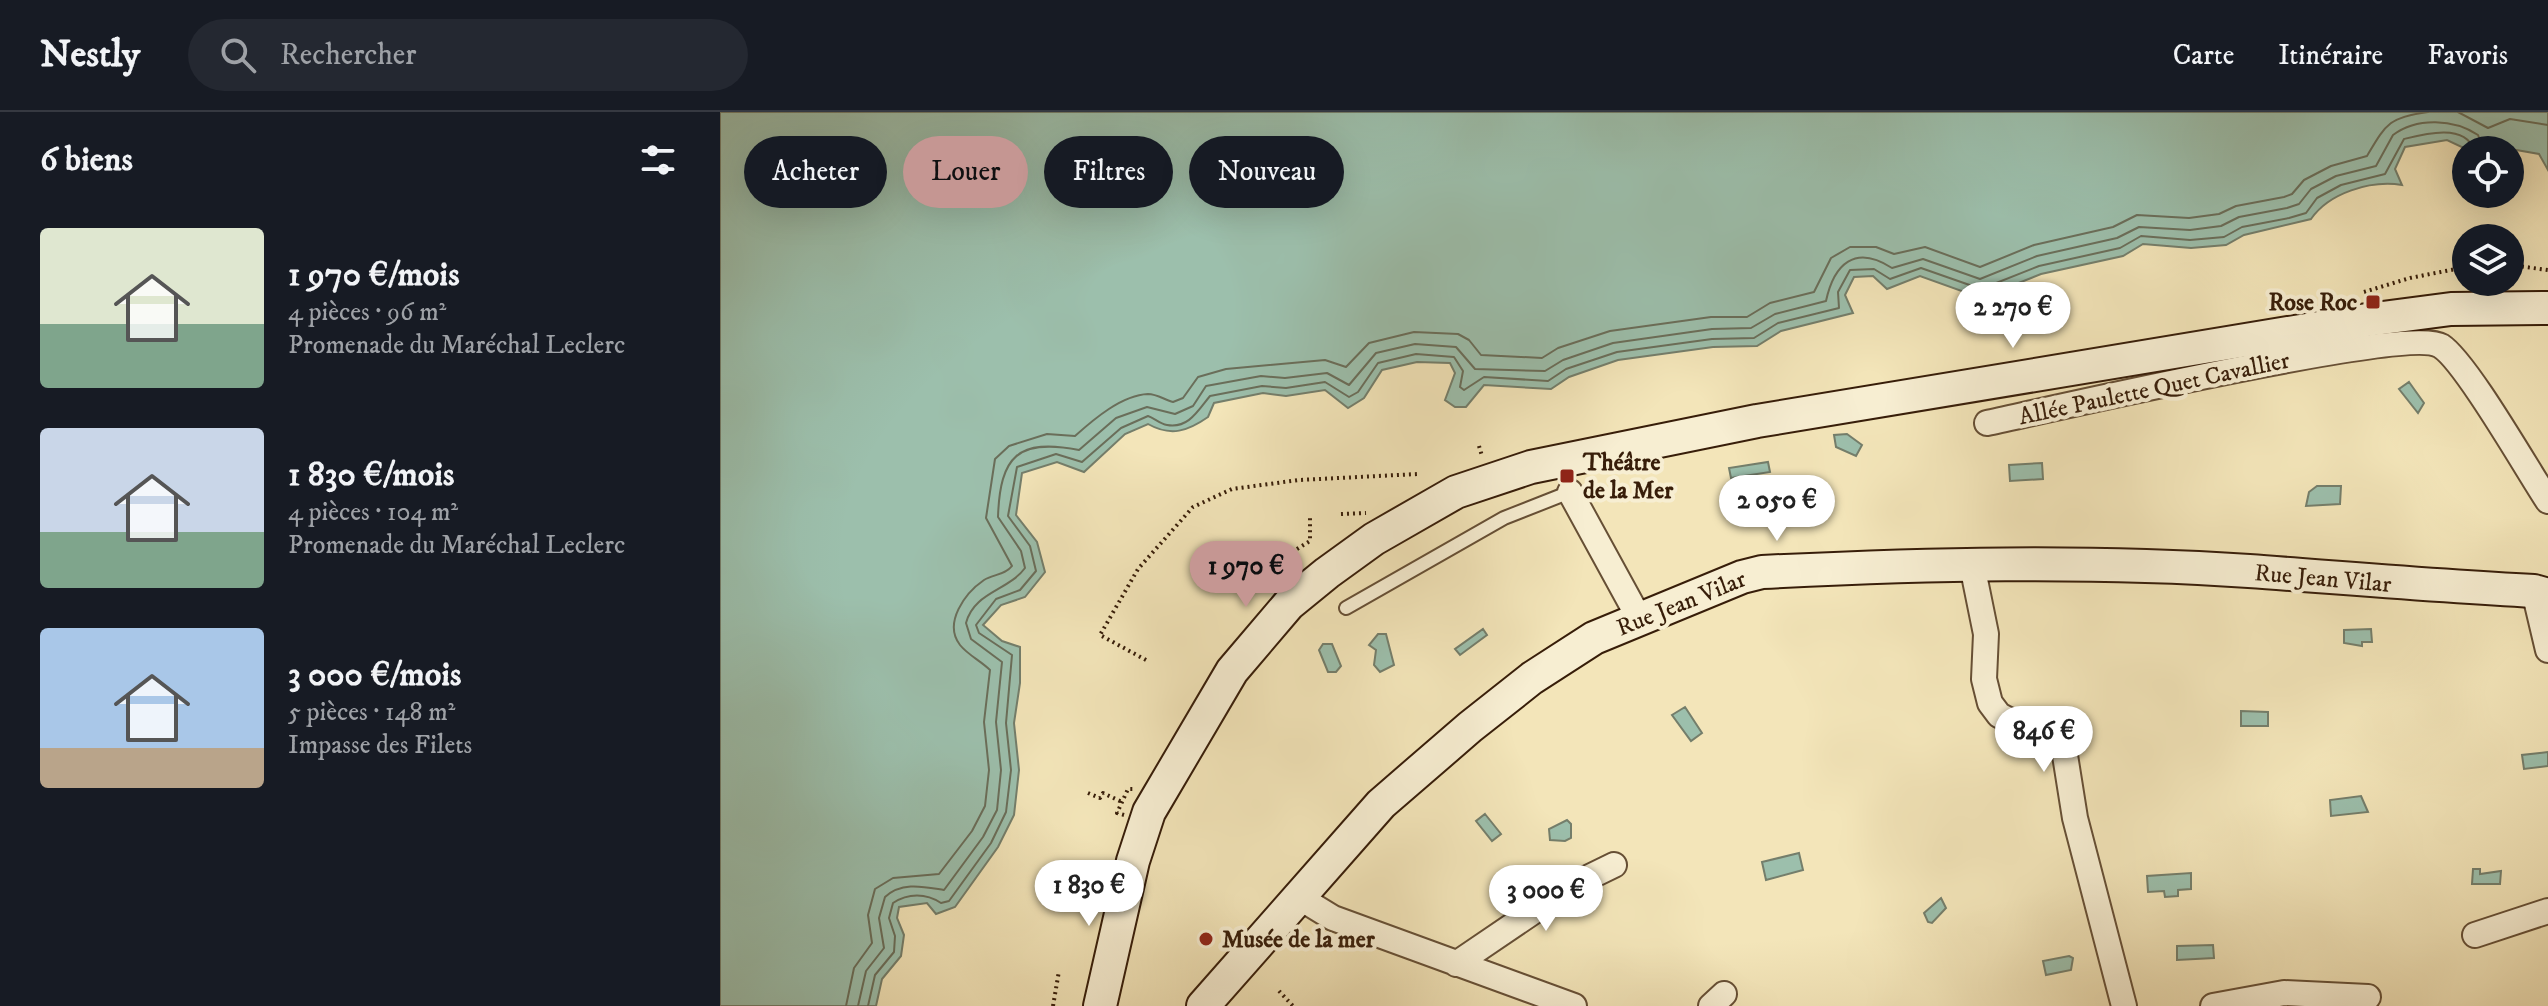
<!DOCTYPE html>
<html lang="fr">
<head>
<meta charset="utf-8">
<style>
  :root { --surface:#171b24; --page:#242831; --text:#f1f3f6; --muted:#9ea1a6; --line:#363941; --accent:#c59692 }
  body { margin:0; font-family:"IM FELL DW Pica",serif; background:var(--page); color:var(--text); height:100vh; display:flex; flex-direction:column; font-size:30px; white-space:nowrap }
  * { box-sizing:border-box; margin:0 }
  p { font-size:26px; color:var(--muted) }
  .icon { flex:none; width:44px; height:44px; fill:none; stroke:currentColor; stroke-width:2; stroke-linecap:round; stroke-linejoin:round }
  .map { position:relative; flex:1; overflow:hidden }
  .sheet { display:flex; flex-direction:column; background:var(--surface); width:720px }
  .sheet>* { flex:none }
  .banner { position:absolute; left:24px; top:24px; width:760px; height:72px; display:flex; gap:16px }
  .controls { position:absolute; left:1732px; top:24px; display:grid; gap:16px }
  .controls a { display:grid; place-items:center; width:72px; height:72px; border-radius:50%; background:var(--surface); box-shadow:0 8px 32px #0002; font-size:40px }
  .price { position:absolute; translate:-50% -68px; padding:0 18px; border-radius:28px; background:#fff; color:#222; font-size:26px; line-height:52px; filter:drop-shadow(0 2px 4px #0008) }
  .price::after { content:''; position:absolute; left:50%; top:48px; width:24px; height:18px; margin-left:-12px; background:inherit; clip-path:polygon(0 0,100% 0,50% 100%) }
  .price.active { background:var(--accent); color:#111 }
  ul { padding:0; list-style:none }
  li { display:flex; align-items:center; gap:24px; height:200px; padding:0 40px }
  li span { display:grid; place-items:center; flex:none; width:224px; height:160px; border-radius:8px; color:#555 }
  li>.icon { margin-inline-start:auto }
  span .icon { width:96px; height:96px; fill:#fffc; stroke-width:1 }
  li b { font-size:34px }
  h2 { display:flex; justify-content:space-between; align-items:center; height:96px; padding:0 40px; font-size:34px }
  .chip { padding:0 28px; border-radius:36px; background:var(--surface); box-shadow:0 8px 32px #0002; font-size:28px; line-height:72px }
  .chip.active { background:var(--accent); color:#111 }
  header { display:flex; align-items:center; gap:48px; box-sizing:border-box; height:112px; padding:0 40px; background:var(--surface); border-bottom:2px solid var(--line) }
  header strong { font-size:38px }
  nav { display:flex; gap:44px; margin-inline-start:auto; font-size:28px }
  .search { width:560px; height:72px; background:var(--page); display:flex; align-items:center; gap:20px; box-sizing:border-box; padding:0 28px; border-radius:44px; color:var(--muted); font-size:30px }
  main { display:flex; flex:1; min-height:0 }
  .map>svg:first-child { display:block }
  .water { fill:#9cbfac; stroke:#747e6b; stroke-width:2 }
  .lines { fill:none; stroke-linecap:round; stroke-linejoin:round }
  .shore { stroke:#6a6e5a; stroke-width:2 }
  .lane-casing { stroke:#664f35; stroke-width:16 }
  .street-casing { stroke:#664f35; stroke-width:28 }
  .secondary-casing { stroke:#371d09; stroke-width:36 }
  .path { stroke:#371d09; stroke-width:4; stroke-dasharray:2 4; stroke-linecap:butt }
  .lane { stroke:#f7eed2; stroke-width:12 }
  .street { stroke:#f7eed2; stroke-width:24 }
  .secondary { stroke:#f7eed2; stroke-width:32 }
  .poi-dot { fill:#8f2418; stroke:#f7eed2; stroke-width:3 }
  .labels { text-anchor:middle; stroke-width:8; stroke-linejoin:round; paint-order:stroke }
  .poi-label { font-size:24px; font-weight:bold; fill:#371d09; stroke:#f7eed2; text-anchor:start }
  .street-label { font-size:24px; fill:#371d09; stroke:#f7eed2 }
</style>
</head>
<body>
<header>
<strong>Nestly</strong>
<div class="search"><svg class="icon" aria-label="search" viewBox="0 0 24 24"><circle cx="10" cy="10" r="6"/><path d="M15 15l6 6"/></svg>Rechercher</div>
<nav><a>Carte</a><a>Itinéraire</a><a>Favoris</a></nav>
</header>
<main>
<section class="sheet">
<h2>6 biens<svg class="icon" aria-label="filters" viewBox="0 0 24 24"><path d="M4 7h16M4 17h16"/><circle cx="9" cy="7" r="2"/><circle cx="15" cy="17" r="2"/></svg></h2>
<ul>
<li><span style="background:linear-gradient(#dfe7d0 60%,#7fa58c 0)"><svg class="icon" aria-label="home" viewBox="0 0 24 24"><path d="M3 11l9-7 9 7M6 9v11h12V9"/></svg></span><div><b>1 970 €/mois</b><p>4 pièces · 96 m²</p><p>Promenade du Maréchal Leclerc</p></div></li>
<li><span style="background:linear-gradient(#c9d6e8 65%,#7fa58c 0)"><svg class="icon" aria-label="home" viewBox="0 0 24 24"><path d="M3 11l9-7 9 7M6 9v11h12V9"/></svg></span><div><b>1 830 €/mois</b><p>4 pièces · 104 m²</p><p>Promenade du Maréchal Leclerc</p></div></li>
<li><span style="background:linear-gradient(#a9c7e8 75%,#b9a48a 0)"><svg class="icon" aria-label="home" viewBox="0 0 24 24"><path d="M3 11l9-7 9 7M6 9v11h12V9"/></svg></span><div><b>3 000 €/mois</b><p>5 pièces · 148 m²</p><p>Impasse des Filets</p></div></li>
</ul>
</section>
<div class="map">
<svg width="1828" height="894" viewBox="0 0 1828 894">
  <rect width="100%" height="100%" fill="#f3e5b9"/>
  <filter id="stains"><feTurbulence type="fractalNoise" baseFrequency=".0025" numOctaves="4"/><feColorMatrix values="0 0 0 0 .2 0 0 0 0 .09 0 0 0 0 .02 0 0 0 .5 -.17"/></filter>
  <radialGradient id="worn" r=".72"><stop offset=".6" stop-color="#630" stop-opacity="0"/><stop offset="1" stop-color="#630" stop-opacity=".3"/></radialGradient>
  <path class="water" d="M0,0H1828V58L1819,42L1785,36L1748,38L1727,28L1685,35L1675,57L1682,73C1650,68 1609,81 1591,107L1524,123L1506,133L1471,136L1423,132L1403,144L1321,162L1261,186L1200,164L1167,177L1153,164L1134,165L1125,183L1133,201L1061,219L1037,234L993,235L898,248L849,265L831,277L764,273L746,295H735L725,288L735,261L730,251L697,250L662,258L644,286L628,296L605,278L566,284L543,281L494,291L488,305C468,319 451,325 428,312L405,322L364,360L337,350L302,361L296,403L317,430L325,460L305,485L281,493L263,513L282,529L300,535V571L294,611L299,658L294,703L278,735L235,795L216,802L207,791L179,795L177,806L184,823L181,844L162,867L156,894H0Z
    M1689,270L1704,291L1698,301L1679,277Z
    M1127,322L1142,333L1136,344L1116,335L1114,323Z
    M1048,350L1050,360L1011,366L1009,356Z
    M1322,351L1323,367L1290,369L1289,353Z
    M1597,374H1621L1620,392L1586,394L1589,380Z
    M763,517L767,523L740,543L735,537Z
    M1651,517L1652,530H1642V534L1624,531V518Z
    M658,522H666L674,553L660,560L654,553L656,538L649,533Z
    M603,532H612L621,554L616,560H608L599,538Z
    M965,595L982,621L971,629L952,603Z
    M1521,599L1548,600V614H1521Z
    M1828,640V654L1804,657L1802,643Z
    M1641,684L1648,700L1611,704L1610,688Z
    M765,702L781,722L772,729L756,709Z
    M847,708L851,712V726L845,729L830,728L829,717Z
    M1079,741L1083,758L1046,768L1042,750Z
    M1753,757H1760V762L1781,759L1780,772H1752Z
    M1471,761V777L1458,778V784L1445,785L1444,779L1428,780L1427,764Z
    M1221,786L1226,796L1212,811L1208,810L1204,801Z
    M1493,833L1494,846L1457,848V834Z
    M1349,844L1353,846L1351,858L1326,863L1323,849Z"/>
  <g class="lines">
    <path class="shore" d="M1738,0L1768,16L1790,7L1828,13
      M126,894L134,856L152,831L148,803L155,777L173,766L219,762L252,719L265,694L269,658L264,610L270,558C261,549 248,543 240,533C223,511 245,481 264,468C274,462 285,463 292,454L266,406L275,347L289,334L327,322L355,324C374,307 402,283 428,282C437,282 445,288 453,290L463,286L478,265L506,257L605,248L626,255L649,231L694,220L738,222L749,228L761,243L822,246L838,236L890,219L991,205H1027L1050,191L1094,180L1111,146L1130,135H1156L1174,142L1205,135L1260,155L1314,133L1393,115L1417,103L1469,106L1499,102L1516,94L1564,85L1572,82L1584,68L1611,54L1647,44C1666,12 1669,5 1708,0
      M138,894L146,859L164,836L159,806L165,785C182,769 205,775 224,778L263,725L277,698L281,658L276,610L282,550L251,527L246,511C254,480 288,479 305,456L301,439L278,405C280,344 298,326 359,338L396,306L427,295L455,302L473,294L486,274L541,264L565,266L607,261L629,273L656,241L695,232L736,235L755,257L825,259L843,248L893,231L992,217L1031,216L1055,202L1106,189C1114,152 1135,132 1172,156L1203,147L1260,167L1317,144L1397,126L1419,115L1470,118L1501,114L1519,105L1567,96L1579,92L1591,77L1616,64L1656,54L1673,23C1697,5 1734,7 1758,23L1764,38
      M148,894L155,863L174,840L175,824L169,806L173,791C188,781 206,781 221,791L229,789L271,731L286,700L291,658L286,611L292,543L259,521L256,513L276,487L300,478L316,459L310,434L288,404L297,355L336,342L362,350L401,316L428,304C434,306 440,312 447,313C469,317 479,297 490,284L542,274L566,276L605,270L629,285L638,280L658,251L696,242L734,245L743,259L740,275L744,278L764,265L828,269L846,257L897,240L992,227L1034,226L1058,211L1119,196L1118,180L1130,158L1154,157L1170,167L1201,156L1261,177L1319,154L1400,136L1421,124L1470,128L1504,125L1522,115L1569,106L1586,101L1597,86L1621,73L1665,62L1684,27C1704,22 1745,11 1754,38"/>
    <g class="lane-casing">
      <path id="lane" d="M626,496L784,406L850,380"/>
    </g>
    <g class="street-casing">
      <path id="street" d="M1267,311C1328,298 1689,214 1721,234C1746,250 1808,359 1828,389
        M850,380L919,506
        M1252,453L1266,522L1264,567L1270,591L1279,603L1344,637L1355,706L1404,894
        M1814,479L1828,538
        M577,784L613,806L854,894
        M1755,823L1828,799
        M736,852L851,774L894,753
        M991,894L1004,882
        M1493,894L1564,881L1648,885"/>
    </g>
    <g class="secondary-casing">
      <path id="secondary" d="M380,894L413,749L429,700L512,559L569,492L607,461L654,427L736,380L811,355L1037,309L1647,208L1731,197L1828,196
        M483,894L661,692L750,615L812,566L874,526L1022,465L1042,460C1203,452 1367,448 1529,459C1624,466 1719,474 1814,479L1828,483"/>
    </g>
    <path class="path" d="M1790,153L1828,158
      M1644,180L1690,166L1746,155
      M759,334L762,344
      M621,402L646,401
      M577,437L590,429V405
      M426,548L380,523L418,457L473,395L512,377L579,368L698,362
      M368,681L380,686L383,681L402,690
      M404,703L397,701L408,677H414
      M559,879L573,894
      M333,894L339,859"/>
    <use href="#lane" class="lane"/>
    <use href="#street" class="street"/>
    <use href="#secondary" class="secondary"/>
  </g>
  <g class="poi-dot">
    <rect x="1645" y="182" width="16" height="16" rx="4"/>
    <rect x="839" y="356" width="16" height="16" rx="4"/>
    <circle cx="486" cy="827" r="8"/>
  </g>
  <g class="labels">
    <g class="poi-label">
      <text x="1637" y="198" text-anchor="end">Rose Roc</text>
      <text x="863" y="358">Théâtre<tspan x="863" dy="28">de la Mer</tspan></text>
      <text x="502" y="835">Musée de la mer</text>
    </g>
    <g class="street-label">
      <text transform="translate(1434 276) rotate(-12)" y="8">Allée Paulette Quet Cavallier</text>
      <text transform="translate(1603 466) rotate(5)" y="8">Rue Jean Vilar</text>
      <text transform="translate(961 491) rotate(-22)" y="8">Rue Jean Vilar</text>
    </g>
  </g>
  <rect width="100%" height="100%" filter="url(#stains)"/>
  <rect width="100%" height="100%" fill="url(#worn)"/>
</svg>
<div class="controls">
<a><svg class="icon" aria-label="locate" viewBox="0 0 24 24"><circle cx="12" cy="12" r="6"/><path d="M12 2v4M12 18v4M2 12h4M18 12h4"/></svg></a>
<a><svg class="icon" aria-label="layers" viewBox="0 0 24 24"><path d="M12 4l9 5-9 5-9-5zM3 14l9 5 9-5"/></svg></a>
</div>
<b class="price" style="left:1293px;top:238px">2 270 €</b>
<b class="price" style="left:1057px;top:431px">2 050 €</b>
<b class="price active" style="left:526px;top:497px">1 970 €</b>
<b class="price" style="left:1324px;top:662px">846 €</b>
<b class="price" style="left:369px;top:816px">1 830 €</b>
<b class="price" style="left:826px;top:821px">3 000 €</b>
<div class="banner">
<a class="chip">Acheter</a>
<a class="chip active">Louer</a>
<a class="chip">Filtres</a>
<a class="chip">Nouveau</a>
</div>
</div>
</main>
</body>
</html>
